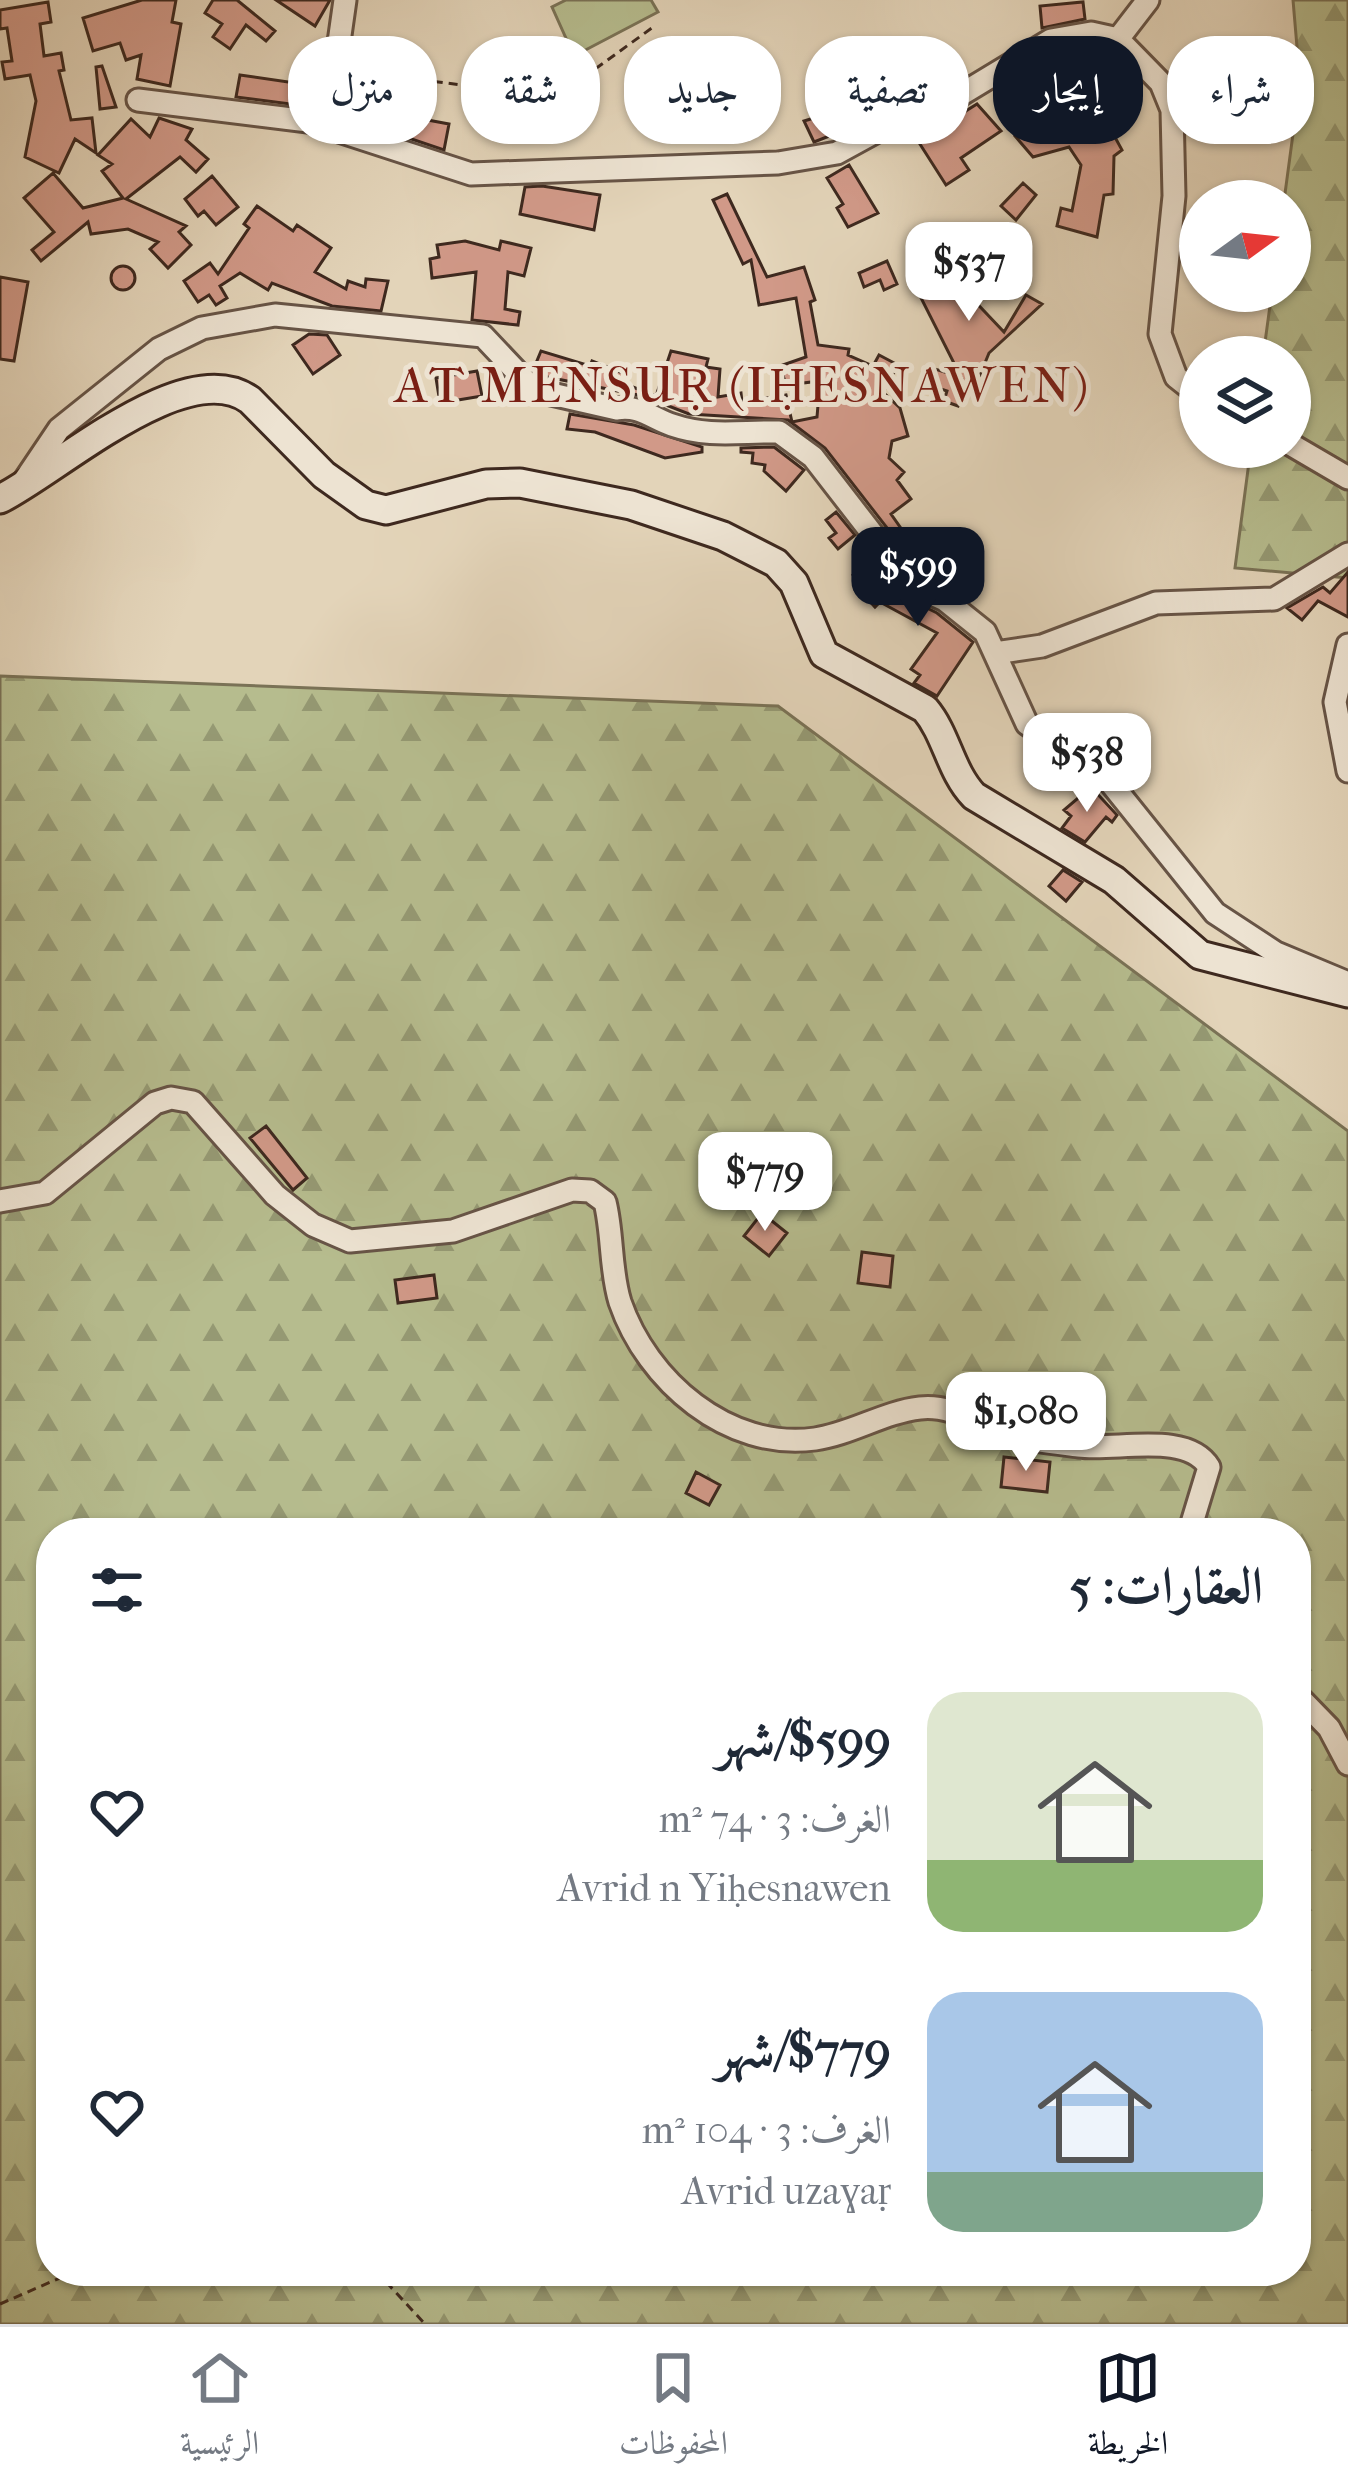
<!DOCTYPE html>
<html lang="ar">
<head>
<meta charset="utf-8">
<style>
  :root { --surface:#fff; --page:#f2f2f3; --text:#1f2937; --muted:#747a83; --line:#e0e1e3; --accent:#111827 }
  body { margin:0; font-family:"IM FELL French Canon",Amiri,serif; background:var(--page); color:var(--text); direction:rtl; height:100vh; display:flex; flex-direction:column; font-size:45px; white-space:nowrap }
  * { box-sizing:border-box; margin:0 }
  p { font-size:39px; color:var(--muted) }
  .icon { flex:none; width:66px; height:66px; fill:none; stroke:currentColor; stroke-width:2; stroke-linecap:round; stroke-linejoin:round }
  .map { position:relative; flex:1; overflow:hidden; direction:ltr }
  .side { position:absolute; left:36px; top:1518px; width:1275px; height:768px; display:flex; flex-direction:column; background:var(--surface); border-radius:48px; box-shadow:0 3px 9px #0004; direction:rtl }
  .side>* { flex:none }
  .top-card { position:absolute; left:36px; top:36px; width:1278px; height:108px; direction:rtl; display:flex; gap:24px }
  .needle { width:78px; rotate:75deg }
  .buttons { position:absolute; left:1179px; top:180px; display:grid; gap:24px }
  .buttons a { display:grid; place-items:center; width:132px; height:132px; border-radius:50%; background:var(--surface); box-shadow:0 3px 9px #0004; font-size:60px }
  .price { position:absolute; translate:-50% -102px; padding:0 27px; border-radius:24px; background:#fff; color:#222; font-size:39px; line-height:78px; filter:drop-shadow(0 3px 6px #0008) }
  .price::after { content:''; position:absolute; left:50%; top:72px; width:36px; height:27px; margin-left:-18px; background:inherit; clip-path:polygon(0 0,100% 0,50% 100%) }
  .price.current { background:var(--accent); color:#fff }
  ul { padding:0; list-style:none }
  li { display:flex; align-items:center; gap:36px; height:300px; padding:0 48px }
  li span { display:grid; place-items:center; flex:none; width:336px; height:240px; border-radius:36px; color:#555 }
  li>.icon { margin-inline-start:auto }
  span .icon { width:144px; height:144px; fill:#fffc; stroke-width:1 }
  li b { font-size:51px }
  h2 { display:flex; justify-content:space-between; align-items:center; height:144px; padding:0 48px; font-size:51px }
  .tag { padding:0 42px; border-radius:48px; background:var(--surface); box-shadow:0 3px 9px #0004; font-size:42px; line-height:108px }
  .tag.current { background:var(--accent); color:#fff }
  .tabs { display:flex; justify-content:space-around; align-items:center; height:168px; border-top:3px solid var(--line); background:var(--surface); font-size:33px; color:var(--muted) }
  .tabs a { display:grid; justify-items:center; gap:6px }
  .tabs .current { color:var(--accent) }
  .map>svg:first-child { display:block }
  .forest { fill:url(#forest-firs); stroke:#7a7256; stroke-width:3; fill-rule:evenodd }
  .park { fill:#b6bc8e; stroke:#7a7256; stroke-width:3 }
  .building { fill:#d19988; stroke:#3e291f; stroke-width:3 }
  .lines { fill:none; stroke-linecap:round; stroke-linejoin:round }
  .street-casing { stroke:#675446; stroke-width:27 }
  .secondary-casing { stroke:#3e291f; stroke-width:33 }
  .path { stroke:#3e291f; stroke-width:3; stroke-dasharray:9 6; stroke-linecap:butt }
  .street { stroke:#ede3d2; stroke-width:21 }
  .secondary { stroke:#ede3d2; stroke-width:27 }
  .labels { text-anchor:middle; stroke-width:10; stroke-linejoin:round; paint-order:stroke }
  .quarter-label { font-size:51px; letter-spacing:3px; fill:#7a1f14; stroke:#ede3d2 }
</style>
</head>
<body>
<div class="map">
<svg width="1348" height="2324" viewBox="0 0 1348 2324">
  <defs>
    <pattern id="forest-firs" width="22" height="20" patternUnits="userSpaceOnUse" patternTransform="scale(3)"><rect width="22" height="20" fill="#b6bc8e"/><path d="M5 1l3.5 6h-7zM16 11l3.5 6h-7z" fill="#959973"/></pattern>
  </defs>
  <rect width="100%" height="100%" fill="#e3d4b9"/>
  <filter id="stains"><feTurbulence type="fractalNoise" baseFrequency=".00167" numOctaves="4"/><feColorMatrix values="0 0 0 0 .2 0 0 0 0 .09 0 0 0 0 .02 0 0 0 .5 -.17"/></filter>
  <radialGradient id="worn" r=".72"><stop offset=".6" stop-color="#630" stop-opacity="0"/><stop offset="1" stop-color="#630" stop-opacity=".3"/></radialGradient>
  <path class="forest" d="M1293,0H1348V578L1235,568L1251,447H1290V357H1263L1272,291H1290V201H1284L1300,82Z
    M0,676L778,706L1348,1131V2324H0ZM51,1533H1296V2271H51Z"/>
  <path class="park" d="M566,0H651L658,12L574,56L552,7Z"/>
  <path class="building" d="M142,0H176L172,22L181,24L170,86L137,79L141,55L126,60L120,43L93,51L83,18Z
    M213,0H237L275,31L266,41L246,25L230,49L213,37L222,24L205,13Z
    M276,0H330L315,26Z
    M48,2L51,22L40,24L44,56L61,53L64,70L59,71L71,120L92,118L96,153L75,139L59,173L25,157L36,101L30,75L5,79L2,62L12,61L7,28L0,29V10Z
    M1083,2L1085,19L1042,28L1040,6Z
    M364,39L400,46L394,77L350,69L354,44L363,46Z
    M1107,59L1133,82L1113,104L1088,81Z
    M102,66L116,107L100,109L96,67Z
    M240,75L302,84L298,105L236,97Z
    M379,93L393,95L390,113L449,124L444,150L373,126Z
    M977,104L1001,131L961,158L969,170L946,185L918,141Z
    M1098,106L1122,150L1114,156L1113,194L1104,195L1097,237L1057,226L1061,208L1072,211L1081,165L1069,147L1033,157L1015,136L1033,122Z
    M847,108L855,126L814,142L804,121Z
    M159,118L192,129L186,140L208,159L196,172L180,157L126,199L186,226L179,232L191,245L168,268L150,249L158,242L128,229L91,234L88,222L41,261L32,250L54,232L24,198L53,173L83,208L123,198L102,171L112,164L98,155L131,119L150,137Z
    M849,165L878,213L848,227L837,208L843,204L827,178Z
    M212,176L238,207L216,225L204,211L198,216L185,199Z
    M1023,183L1036,195L1016,220L1001,206Z
    M542,186L600,195L594,230L520,214L525,187Z
    M727,194L767,277L804,267L815,300L810,302L818,345L849,349L848,355L873,366L879,355L898,365L883,392L900,408L908,436L892,441L889,458L904,472L897,480L911,499L891,514L910,541L925,533L933,548L959,533L973,557L960,572L979,589L969,600L922,573L825,448L788,420L689,414L643,396L542,376L534,368L541,351L590,366L592,361L628,375L625,384L656,396L671,351L708,359L706,367L720,369L718,397L741,393L742,402L786,395L792,422L817,417L820,381L786,385L780,366L806,357L796,298L759,305L751,260L743,264L713,200Z
    M257,206L293,231L297,225L331,248L315,272L346,289L348,281L365,287L366,279L388,281L381,311L332,306L272,283L268,290L240,273L220,286L227,298L216,305L209,295L198,302L184,281L210,263L218,274L249,228L244,224Z
    M465,241L499,250L501,241L531,248L524,276L508,272L505,309L520,312L518,325L472,320L476,272L432,278L430,259L439,257L437,245Z
    M887,261L897,284L884,290L880,280L864,287L859,273Z
    M111 278a12 12 0 1 1 24 0a12 12 0 1 1-24 0Z
    M990,273H1014V295L968,294L1004,332L1026,295L1042,304L989,353L978,380L968,376L958,406L944,401L947,391L929,385L935,369L961,377L917,290L946,275Z
    M0,277L28,282L14,361L0,359Z
    M309,334L327,335L340,355L313,374L293,345Z
    M477,371L482,396L440,403L436,378Z
    M570,414L634,425L702,447V452L665,458L595,432L567,429Z
    M774,447L804,470L786,491L764,471L765,465L752,463L753,453L741,452V448Z
    M836,512L855,535L838,549L829,538L836,533L826,520Z
    M873,559L901,595L937,613L973,642L937,696L914,683L920,675L911,669L937,633L880,602L875,607L862,593L853,575Z
    M1348,572V617L1318,601L1302,620L1287,608L1323,587L1330,593Z
    M1091,787L1117,815L1112,822L1106,817L1085,842L1062,828L1071,816L1064,810Z
    M1063,870L1082,882L1066,901L1049,886Z
    M266,1126L307,1178L293,1190L250,1138Z
    M762,1213L787,1233L769,1256L744,1236Z
    M862,1252L893,1256L890,1287L858,1283Z
    M434,1275L437,1298L398,1303L395,1280Z
    M1004,1457L1050,1462L1047,1492L1001,1487Z
    M696,1472L720,1485L709,1505L686,1493Z"/>
  <g class="lines">
    <g class="street-casing">
      <path id="street" d="M1118,39L1148,0
        M138,100L308,121L471,174L778,163L837,153L901,118L937,109L1051,40L1091,33L1118,39L1161,83L1172,110L1174,196L1160,334L1176,377L1200,396
        M327,127L345,0
        M1290,444L1348,478
        M22,484L59,429L159,349L202,328L275,315L483,336L534,390L617,409C639,405 652,418 672,425C710,438 741,431 779,432L813,457L912,585L945,600L985,632L1027,724L1109,781L1215,913L1276,953L1348,983
        M1348,645L1335,702L1348,771
        M995,653L1042,646L1156,603L1274,599L1348,554
        M0,1201L45,1193L155,1103L171,1098L193,1102L275,1195L313,1225L350,1241L453,1231L572,1190L590,1191L605,1202C613,1234 610,1270 620,1302C647,1381 728,1451 815,1439C851,1434 884,1412 920,1408C950,1404 979,1424 1007,1433C1030,1441 1056,1443 1079,1446C1116,1451 1187,1431 1209,1467L1189,1533
        M1296,1694L1329,1728L1348,1764"/>
    </g>
    <g class="secondary-casing">
      <path id="secondary" d="M0,499C57,471 186,353 250,400L324,475L366,505L386,510L486,484L520,483L631,505L723,536L776,563L794,583L824,654L925,709C947,735 950,771 974,796L1114,880L1200,955L1348,993"/>
    </g>
    <path class="path" d="M351,106L379,88L407,78L470,86L584,77L656,25
      M376,2271L425,2324
      M0,2304L76,2271"/>
    <use href="#street" class="street"/>
    <use href="#secondary" class="secondary"/>
  </g>
  <g class="labels">
    <g class="quarter-label">
      <text x="743" y="402">AT MENSUṚ (IḤESNAWEN)</text>
    </g>
  </g>
  <rect width="100%" height="100%" filter="url(#stains)"/>
  <rect width="100%" height="100%" fill="url(#worn)"/>
</svg>
<div class="buttons">
<a><svg class="needle" viewBox="-14 -14 28 28"><path d="M0-13l5 13h-10z" fill="#e53935"/><path d="M0 13l5-13h-10z" fill="#747a83"/></svg></a>
<a><svg class="icon" aria-label="layers" viewBox="0 0 24 24"><path d="M12 4l9 5-9 5-9-5zM3 14l9 5 9-5"/></svg></a>
</div>
<b class="price" style="left:969px;top:324px">$537</b>
<b class="price current" style="left:918px;top:629px">$599</b>
<b class="price" style="left:1087px;top:815px">$538</b>
<b class="price" style="left:765px;top:1234px">$779</b>
<b class="price" style="left:1026px;top:1474px">$1,080</b>
<div class="top-card">
<a class="tag">شراء</a>
<a class="tag current">إيجار</a>
<a class="tag">تصفية</a>
<a class="tag">جديد</a>
<a class="tag">شقة</a>
<a class="tag">منزل</a>
</div>
<section class="side">
<h2>العقارات: 5<svg class="icon" aria-label="filters" viewBox="0 0 24 24"><path d="M4 7h16M4 17h16"/><circle cx="9" cy="7" r="2"/><circle cx="15" cy="17" r="2"/></svg></h2>
<ul>
<li><span style="background:linear-gradient(#dfe7d0 70%,#8fb573 0)"><svg class="icon" aria-label="home" viewBox="0 0 24 24"><path d="M3 11l9-7 9 7M6 9v11h12V9"/></svg></span><div><b>$599/شهر</b><p>الغرف: 3 · 74 m²</p><p>Avrid n Yiḥesnawen</p></div><svg class="icon" aria-label="heart" viewBox="0 0 24 24"><path d="M12 20l-8-8c-3-5 5-10 8-4 3-6 11-1 8 4z"/></svg></li>
<li><span style="background:linear-gradient(#a9c7e8 75%,#7fa58c 0)"><svg class="icon" aria-label="home" viewBox="0 0 24 24"><path d="M3 11l9-7 9 7M6 9v11h12V9"/></svg></span><div><b>$779/شهر</b><p>الغرف: 3 · 104 m²</p><p>Avrid uzaɣaṛ</p></div><svg class="icon" aria-label="heart" viewBox="0 0 24 24"><path d="M12 20l-8-8c-3-5 5-10 8-4 3-6 11-1 8 4z"/></svg></li>
</ul>
</section>
</div>
<nav class="tabs">
<a class="current"><svg class="icon" aria-label="map" viewBox="0 0 24 24"><path d="M3 6l6-2 6 2 6-2v14l-6 2-6-2-6 2zM9 4v14M15 6v14"/></svg>الخريطة</a>
<a><svg class="icon" aria-label="saved" viewBox="0 0 24 24"><path d="M7 4h10v16l-5-4-5 4z"/></svg>المحفوظات</a>
<a><svg class="icon" aria-label="home" viewBox="0 0 24 24"><path d="M3 11l9-7 9 7M6 9v11h12V9"/></svg>الرئيسية</a>
</nav>
</body>
</html>
